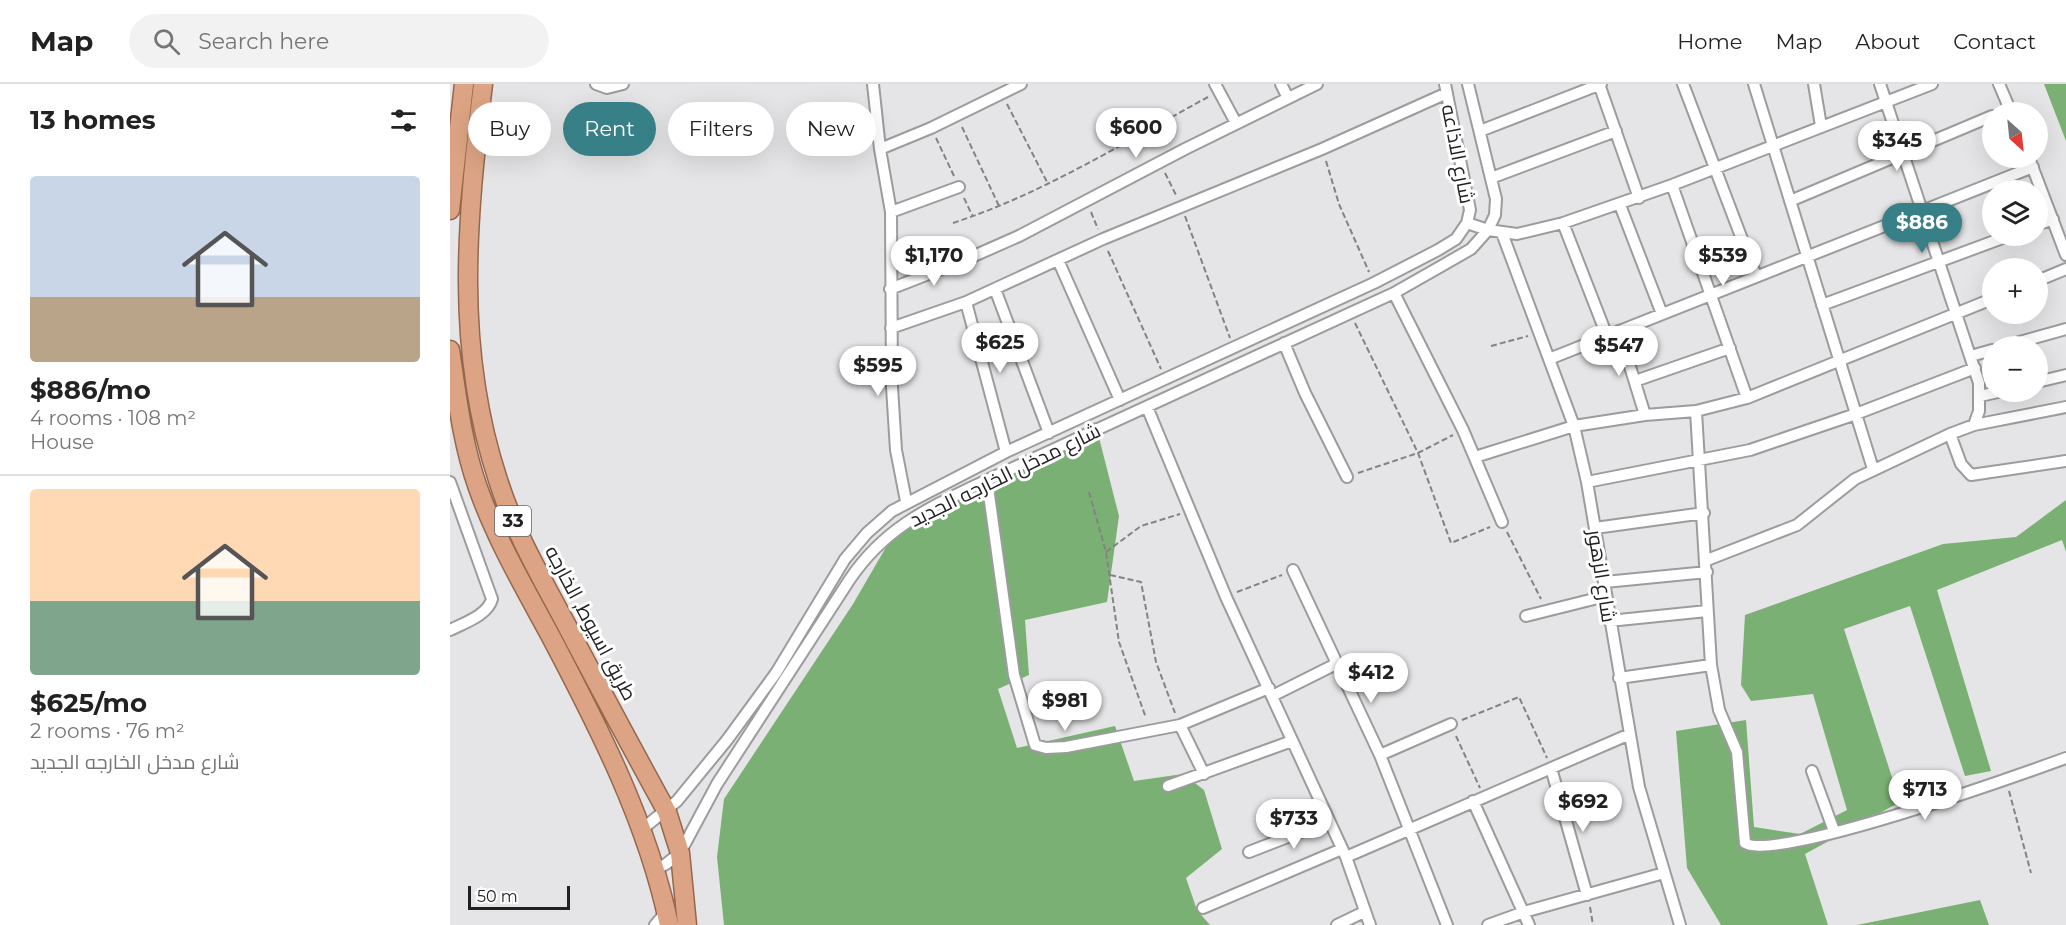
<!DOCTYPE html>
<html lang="en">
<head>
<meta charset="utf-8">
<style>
  :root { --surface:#fff; --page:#f2f2f2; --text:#222; --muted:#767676; --line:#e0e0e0; --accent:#388087 }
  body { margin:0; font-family:Montserrat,Cairo,sans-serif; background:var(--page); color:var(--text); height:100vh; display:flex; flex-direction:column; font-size:22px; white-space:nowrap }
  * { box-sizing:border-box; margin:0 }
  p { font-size:20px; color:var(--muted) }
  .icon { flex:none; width:33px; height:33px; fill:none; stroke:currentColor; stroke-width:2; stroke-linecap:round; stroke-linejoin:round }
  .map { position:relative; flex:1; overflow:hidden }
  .side { display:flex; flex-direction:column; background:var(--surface); width:450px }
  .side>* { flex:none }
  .top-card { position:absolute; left:18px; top:18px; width:570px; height:54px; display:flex; gap:12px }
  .needle { width:39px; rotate:153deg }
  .controls { position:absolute; left:1532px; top:18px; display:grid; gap:12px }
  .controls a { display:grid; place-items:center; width:66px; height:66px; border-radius:50%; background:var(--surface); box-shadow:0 6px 24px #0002; font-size:30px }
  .scale { position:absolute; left:18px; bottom:15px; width:102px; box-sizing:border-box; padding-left:6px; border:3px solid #212122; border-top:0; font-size:16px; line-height:21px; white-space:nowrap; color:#212122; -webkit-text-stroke:4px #fff; paint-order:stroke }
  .price { position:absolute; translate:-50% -51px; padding:0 14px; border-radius:21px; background:#fff; color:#222; font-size:20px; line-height:39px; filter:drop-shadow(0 2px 3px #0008) }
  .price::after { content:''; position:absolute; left:50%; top:36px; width:18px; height:14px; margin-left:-9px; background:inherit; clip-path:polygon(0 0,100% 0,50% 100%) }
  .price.on { background:var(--accent); color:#fff }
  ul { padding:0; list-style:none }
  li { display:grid; align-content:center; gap:12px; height:318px; padding:0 30px }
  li+li { border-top:2px solid var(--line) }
  li span { display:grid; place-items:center; height:186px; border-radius:6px; color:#555 }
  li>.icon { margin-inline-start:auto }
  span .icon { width:108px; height:108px; fill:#fffc; stroke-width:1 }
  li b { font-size:26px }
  h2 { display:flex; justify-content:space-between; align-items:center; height:72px; padding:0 30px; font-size:26px }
  .chip { padding:0 21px; border-radius:27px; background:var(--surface); box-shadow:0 6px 24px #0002; font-size:21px; line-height:54px }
  .chip.on { background:var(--accent); color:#fff }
  header { display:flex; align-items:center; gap:36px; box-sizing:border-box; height:84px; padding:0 30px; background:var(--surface); border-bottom:2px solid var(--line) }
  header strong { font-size:28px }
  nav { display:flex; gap:33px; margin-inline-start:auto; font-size:21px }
  .search { width:420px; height:54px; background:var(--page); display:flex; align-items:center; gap:15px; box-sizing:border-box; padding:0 21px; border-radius:33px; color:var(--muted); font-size:22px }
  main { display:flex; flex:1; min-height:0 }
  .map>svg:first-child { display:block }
  .forest { fill:#7bb074 }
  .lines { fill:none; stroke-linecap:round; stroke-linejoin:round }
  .minor-casing { stroke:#9c9c9e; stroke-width:14 }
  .trunk-casing { stroke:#95684e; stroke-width:21 }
  .path { stroke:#838384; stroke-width:2; stroke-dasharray:6 3; stroke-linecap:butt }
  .minor { stroke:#fff; stroke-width:10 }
  .trunk { stroke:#dca484; stroke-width:18 }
  .labels { text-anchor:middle; stroke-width:6; stroke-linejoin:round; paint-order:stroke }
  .shield { fill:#fff; stroke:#646464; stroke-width:1.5 }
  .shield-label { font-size:18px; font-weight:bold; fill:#212122 }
  .street-label { font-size:20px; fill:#212122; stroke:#fff }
</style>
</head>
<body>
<header>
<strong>Map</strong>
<div class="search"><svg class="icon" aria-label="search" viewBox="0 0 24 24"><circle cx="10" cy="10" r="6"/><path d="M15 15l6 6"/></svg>Search here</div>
<nav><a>Home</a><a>Map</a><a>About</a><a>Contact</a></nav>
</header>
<main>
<section class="side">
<h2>13 homes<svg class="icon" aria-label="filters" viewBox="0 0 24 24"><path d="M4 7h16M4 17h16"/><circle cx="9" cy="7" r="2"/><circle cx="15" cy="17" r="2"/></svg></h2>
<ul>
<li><span style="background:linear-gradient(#c9d6e8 65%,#b9a48a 0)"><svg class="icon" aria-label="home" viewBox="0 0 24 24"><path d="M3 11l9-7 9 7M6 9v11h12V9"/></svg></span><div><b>$886/mo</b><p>4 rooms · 108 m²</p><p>House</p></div></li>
<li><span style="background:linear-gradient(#ffd9b3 60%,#7fa58c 0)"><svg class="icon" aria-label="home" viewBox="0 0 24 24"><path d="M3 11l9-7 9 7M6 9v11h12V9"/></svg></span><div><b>$625/mo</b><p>2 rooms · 76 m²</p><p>شارع مدخل الخارجه الجديد</p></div></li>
</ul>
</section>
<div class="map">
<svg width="1616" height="841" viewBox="0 0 1616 841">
  <rect width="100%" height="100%" fill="#e5e5e7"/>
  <path class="forest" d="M1594,0H1616V57Z
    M645,338L669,432L657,518L575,536L579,591L548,605L567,664L665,642L684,697L733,690L754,706L772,765L736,794L747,826L760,841H274L267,773L274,715L403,520L439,458L472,424Z
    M1616,416V468L1612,456L1487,506L1541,687L1515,692L1460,522L1394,545L1450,718L1355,770L1378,841H1271L1237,784L1226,647L1296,636L1304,743L1350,750L1397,726L1363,610L1301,617L1291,601L1295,531L1493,460L1566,453Z
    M1530,816L1539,841H1407Z"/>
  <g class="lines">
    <g class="minor-casing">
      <path id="minor" d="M146,0L157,4L173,0
        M423,0L430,65L441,128L442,303L446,366L456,417
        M765,0L786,39
        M831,0L838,14
        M1149,0L1189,114
        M1233,0L1306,192
        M1304,0L1423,385
        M1364,0L1371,42
        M1430,0L1529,299V327L1524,341
        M1549,0L1561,28
        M1030,47L1151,0
        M430,65L481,44L571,0
        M1579,74L1616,171
        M1041,94L1166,47
        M1222,101L1297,314
        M1340,117L1542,32
        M1170,121L1212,230
        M441,128L509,103
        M1017,139L1038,146L1067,150L1113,139L1222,101L1482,0
        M1113,139L1157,252
        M1587,141L1603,135
        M1052,149L1124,342L1137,398L1189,703L1230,841
        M608,176L670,316
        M1587,197L1616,185
        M440,205L517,175L569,152L735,65L867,0
        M545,205L599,349
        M944,209L1013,346L1052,438
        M516,218L556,368
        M1372,221L1558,152
        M441,244L516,218L653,155L872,65L997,9
        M1169,247L1195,331
        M834,259L855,309L897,393
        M1555,262L1616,245
        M1521,272L1542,266
        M1099,275L1583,83
        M1185,297L1280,264
        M1587,298L1616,291
        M1530,312L1548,308
        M697,323L776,513L896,773L920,841
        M1246,327L1261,581L1269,626L1287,668L1295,759C1324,779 1572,690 1616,674
        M1500,350L1511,380L1521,391L1616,377
        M1025,373L1124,342L1195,331L1246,327L1297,314L1542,215
        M537,396L564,591L585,661L596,664L616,663L730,641L819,604
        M0,398L42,515C38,531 14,539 0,546
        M1137,398L1300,366L1406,330L1525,284
        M1145,444L1254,429
        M1257,476L1347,441L1405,395L1500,350L1524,341L1616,323
        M843,486L930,671L997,841
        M1155,498L1257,488
        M1076,532L1156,512
        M1159,537L1257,527
        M1169,594L1261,581
        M822,612L886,580
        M730,641L754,690
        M930,671L1001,640
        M1101,684L1137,811
        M1362,687L1384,747
        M718,702L842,657
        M1023,717L1079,841
        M191,746L227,717L277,656L326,589L395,475L417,449L442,427L556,368L924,199L988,166L1006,155L1017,139L1020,126L995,0
        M799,768L879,737
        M896,773L1180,650
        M204,786L216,780L230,769L267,700L400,495C436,442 481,423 537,396L944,209L995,180L1021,165L1038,146L1045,131L1046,115L1018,0
        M753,824L892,765
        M205,841L216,828
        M887,841L914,828
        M1038,841L1074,828L1214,789"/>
    </g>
    <g class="trunk-casing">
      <path id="trunk" d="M33,0C17,135 4,263 48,396C64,447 91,493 116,540C149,603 183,666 217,728L230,769L237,841
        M0,126L14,0
        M0,266C7,312 12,359 28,404C46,455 74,503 100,551C148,642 198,739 219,841"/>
    </g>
    <path class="path" d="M557,20L597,98
      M512,43L549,122
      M486,54L504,92
      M876,77L889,120L919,188
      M715,89L727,113
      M514,114L523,133
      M641,128L648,145
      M735,132L780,254
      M503,139C592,110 675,58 758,13
      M658,167L711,285
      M905,239L968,369L1001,459L1040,443
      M1041,262L1078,252
      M908,389L968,369L1003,351
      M639,408L656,468L669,558L696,634
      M1057,448L1091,515
      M656,468L691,442L730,430
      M660,491L691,498L706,578L725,629
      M787,508L832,491
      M1012,636L1069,613L1097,674
      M1006,652L1030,704
      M1559,707L1581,789
      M1140,823L1143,841"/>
    <use href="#minor" class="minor"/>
    <use href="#trunk" class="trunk"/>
  </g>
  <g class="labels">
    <rect class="shield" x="45" y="422" width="36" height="30" rx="4.5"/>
    <g class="shield-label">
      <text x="63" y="443">33</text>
    </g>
    <g class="street-label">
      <text transform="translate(1008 70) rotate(79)" y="7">شارع الاذاعه</text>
      <text transform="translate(555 391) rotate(-26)" y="7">شارع مدخل الخارجه الجديد</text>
      <text transform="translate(1152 492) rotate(81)" y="7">شارع الزهور</text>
      <text transform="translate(141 539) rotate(62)" y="7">طريق اسيوط, الخارجه</text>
    </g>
  </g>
</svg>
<div class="controls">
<a><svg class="needle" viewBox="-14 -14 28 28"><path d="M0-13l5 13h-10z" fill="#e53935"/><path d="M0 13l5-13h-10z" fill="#767676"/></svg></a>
<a><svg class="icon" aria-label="layers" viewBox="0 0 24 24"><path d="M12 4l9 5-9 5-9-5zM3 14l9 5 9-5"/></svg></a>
<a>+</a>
<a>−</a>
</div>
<div class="scale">50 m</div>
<b class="price" style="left:686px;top:75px">$600</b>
<b class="price" style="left:1447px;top:88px">$345</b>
<b class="price on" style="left:1472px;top:170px">$886</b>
<b class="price" style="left:484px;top:203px">$1,170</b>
<b class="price" style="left:1273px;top:203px">$539</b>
<b class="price" style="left:550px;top:290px">$625</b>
<b class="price" style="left:1169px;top:293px">$547</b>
<b class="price" style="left:428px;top:313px">$595</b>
<b class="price" style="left:921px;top:620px">$412</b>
<b class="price" style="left:615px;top:648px">$981</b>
<b class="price" style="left:1475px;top:737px">$713</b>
<b class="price" style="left:1133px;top:749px">$692</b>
<b class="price" style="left:844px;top:766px">$733</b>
<div class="top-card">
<a class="chip">Buy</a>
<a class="chip on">Rent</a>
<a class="chip">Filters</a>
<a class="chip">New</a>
</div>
</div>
</main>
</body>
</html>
